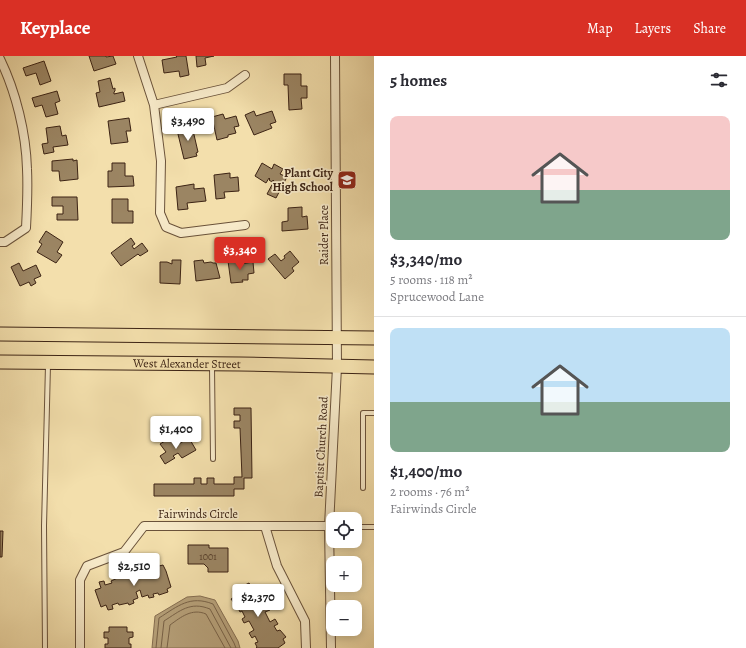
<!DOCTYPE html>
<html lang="en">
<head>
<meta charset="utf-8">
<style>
  :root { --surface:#fff; --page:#f7f7f7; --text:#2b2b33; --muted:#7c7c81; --line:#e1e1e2; --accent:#d93025 }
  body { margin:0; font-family:Alegreya,serif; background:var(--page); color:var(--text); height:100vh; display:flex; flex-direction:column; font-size:15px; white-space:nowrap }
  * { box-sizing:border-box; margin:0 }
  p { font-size:13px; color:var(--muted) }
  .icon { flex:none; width:22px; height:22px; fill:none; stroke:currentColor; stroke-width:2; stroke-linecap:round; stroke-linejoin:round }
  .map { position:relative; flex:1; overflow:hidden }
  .sheet { display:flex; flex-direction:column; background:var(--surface); width:372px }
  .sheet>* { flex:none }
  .buttons { position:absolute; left:326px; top:456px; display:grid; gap:8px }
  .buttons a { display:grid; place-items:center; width:36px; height:36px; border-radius:8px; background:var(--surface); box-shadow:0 2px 10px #0003; font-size:20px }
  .price { position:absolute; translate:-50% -34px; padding:0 9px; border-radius:4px; background:#fff; color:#222; font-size:13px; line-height:26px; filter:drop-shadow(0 1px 2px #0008) }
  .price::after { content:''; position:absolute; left:50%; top:24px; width:12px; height:9px; margin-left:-6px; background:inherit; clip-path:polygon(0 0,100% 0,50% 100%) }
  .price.current { background:var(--accent); color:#fff }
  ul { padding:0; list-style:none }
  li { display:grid; align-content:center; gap:8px; height:212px; padding:0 16px }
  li+li { border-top:1px solid var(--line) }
  li span { display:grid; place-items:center; height:124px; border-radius:8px; color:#555 }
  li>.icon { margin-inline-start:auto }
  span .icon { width:72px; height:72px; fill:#fffc; stroke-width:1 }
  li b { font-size:17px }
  h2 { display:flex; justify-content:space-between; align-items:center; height:48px; padding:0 16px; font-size:17px }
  header { display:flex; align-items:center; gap:24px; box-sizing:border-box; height:56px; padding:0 20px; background:var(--accent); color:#fff }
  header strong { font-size:19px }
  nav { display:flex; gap:22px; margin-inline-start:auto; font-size:14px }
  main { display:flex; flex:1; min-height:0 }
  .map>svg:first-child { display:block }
  .water { fill:#b59f78; stroke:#856d50 }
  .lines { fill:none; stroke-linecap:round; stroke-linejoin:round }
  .shore { stroke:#786146; stroke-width:1 }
  .building { fill:#9b8563; stroke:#3c2314 }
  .service-casing { stroke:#6a523a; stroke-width:6 }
  .minor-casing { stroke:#6a523a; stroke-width:10 }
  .primary-casing { stroke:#3c2314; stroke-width:15 }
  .service { stroke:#f7eac9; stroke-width:4 }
  .minor { stroke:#f7eac9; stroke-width:8 }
  .primary { stroke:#f3dfac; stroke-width:13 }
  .labels { text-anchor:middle; stroke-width:3.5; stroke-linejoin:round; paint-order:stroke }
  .number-label { font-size:10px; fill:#543c28 }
  .poi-label { font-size:12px; font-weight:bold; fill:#3c2314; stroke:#f7eac9; text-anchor:end }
  .street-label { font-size:12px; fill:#3c2314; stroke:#f7eac9 }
</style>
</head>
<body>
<header>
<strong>Keyplace</strong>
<nav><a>Map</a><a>Layers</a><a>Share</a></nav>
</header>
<main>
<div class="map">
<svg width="374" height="592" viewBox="0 0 374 592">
  <rect width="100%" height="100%" fill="#f3dfac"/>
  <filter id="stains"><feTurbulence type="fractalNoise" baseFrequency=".005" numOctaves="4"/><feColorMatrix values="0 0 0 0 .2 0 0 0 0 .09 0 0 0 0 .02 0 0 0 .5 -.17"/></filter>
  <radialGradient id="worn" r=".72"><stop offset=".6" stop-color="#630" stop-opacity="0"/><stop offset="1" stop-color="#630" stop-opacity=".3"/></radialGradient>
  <path class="water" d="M200,540L215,544L238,585L240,592H152L155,560L187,541Z"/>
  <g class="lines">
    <path class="shore" d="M156,592L159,562C178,550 190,539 213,548L234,587L236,592
      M161,592L164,565C180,555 190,545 210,553L231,592
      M167,592L170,569C181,561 192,552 206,558L225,592"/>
  </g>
  <path class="building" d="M89,0H106V1L113,0L116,8L94,15Z
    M176,0H186L189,19L180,21L179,15L164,17L162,4L177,1Z
    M196,0H214L205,2L206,9L197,11Z
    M44,5L51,25L40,29L36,17L26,20L23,12Z
    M284,18H301V30H307V42H301L302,53L289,54L288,29H284Z
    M110,22L113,33L115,32V35L114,36V38L123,36L125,45L99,51L96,37L100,36L98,25Z
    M57,35L60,45L55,47L58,58L46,61L42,49L35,51L32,42Z
    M254,55L256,60L272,55L276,66L270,68L272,72L254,79L245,59Z
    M223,58L225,63L236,60L239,70L234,71L236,77L228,79V81L217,84L212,61Z
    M129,62L131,75H126L128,86L111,88L108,65Z
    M60,70L62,80L66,79L68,89L53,91L54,96L44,98L42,88L48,87L46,72Z
    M192,70L198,96L196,97L197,100L184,103L177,74Z
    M73,103V105L77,104L78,123L60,125L59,115H52V105Z
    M112,107H125V120H133L134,130L108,131V115H112Z
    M262,107L272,113L274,108L283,113L280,118L287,121L276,142L267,138L274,125L273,124L272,126L269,124L270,123L269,122L266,127L255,120Z
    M230,117V122L238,121L239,135L224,136L225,142L216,143L214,119Z
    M194,128V133L204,132L206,145L187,147L188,153L178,154L176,131Z
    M52,141H77L78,164H57V158H63V150H52Z
    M112,143H128V155H133V167H112Z
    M302,151V161L307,160L308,173L282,175V166L288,165V152Z
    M46,175L63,186L57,196L62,199L56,207L37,196L42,188L39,186Z
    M131,182L135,188L132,190L134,193L142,187L148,195L140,200L138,198L121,210L111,197Z
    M290,195L299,206L292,212L294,215L285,223L268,203L275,198L281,205L285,202L284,200Z
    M172,204H181L180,228L160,227V206H167L172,208Z
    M203,204L204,207L211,206L213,207H216L220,222L196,225L194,205Z
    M240,204L241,208L253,206L254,217L248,218V224H242L243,226L231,227L228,205Z
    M19,207L23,215L36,209L41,220L34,223L36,227L31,230L29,226L20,230L11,211Z
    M234,352H251L252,422H244V433H234V440H154V428H194V422H201V428H207V422H214V428H234V421H242L240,372H234V365H240V359H234Z
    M170,382L175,390L189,382L196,394L182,402L178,397L173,400L175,402L165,408L160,400L166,396L160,388Z
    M0,475H3L2,501H0Z
    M188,489H209V492H228V516H208V512L204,508H188Z
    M158,506L159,510L163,509L166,515L171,531L167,533L168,536L159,539L158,537L153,538L154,541L149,542L148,539L142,541L140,534L136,536L138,542L133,544L134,547L129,549L128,547L119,549L118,547L112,549L113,553L108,554L106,549L101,551L95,534L101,532L99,526L104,525L105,529L112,527L111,525L120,521L119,519L124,517L125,521L131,519L133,525L137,524L135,518L141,516L139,512L144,511L145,513L150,511L149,509Z
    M249,527L252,532L257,529L259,534L256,536L259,541L261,540L263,544L261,545L264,551L268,549L270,554L265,556L270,566L275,563L278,568L274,570L277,575L280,574L286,581L283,583L285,587L278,592H256L257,591L255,587L258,586L255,580L252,582L249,577L254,574L249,565L244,567L242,563L245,561L242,555L240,556L238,552L240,551L237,545L234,547L231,543L236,540L233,535Z
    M109,571H127V576H133V581L129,582V588H131V592H105V588H108V582H104V576H109Z"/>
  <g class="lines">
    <g class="service-casing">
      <path id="service" d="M212,310L213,403
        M363,432V357H374
        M355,471H374
        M45,592L44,470L48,309"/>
    </g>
    <g class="minor-casing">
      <path id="minor" d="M138,0L154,49L161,105L160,157L166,171L181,177L245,169
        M0,3C16,36 26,77 27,113C28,133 27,153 26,172L5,186H0
        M154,49L227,32L245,19
        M265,470H329
        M80,592V524L87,510L124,496L144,470H265L277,510L305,565L306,592
        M331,592L329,470L337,311L335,0"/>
    </g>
    <g class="primary-casing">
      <g id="primary">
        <path d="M0,278L374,282"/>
        <path id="s1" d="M0,306L240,308L374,311"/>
      </g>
    </g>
    <use href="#service" class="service"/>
    <use href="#minor" class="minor"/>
    <use href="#primary" class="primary"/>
  </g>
  <defs>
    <g id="school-square" transform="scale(1)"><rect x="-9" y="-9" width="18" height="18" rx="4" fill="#8f2418" stroke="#f7eac9"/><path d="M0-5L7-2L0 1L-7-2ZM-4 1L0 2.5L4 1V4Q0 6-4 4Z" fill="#fff"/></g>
  </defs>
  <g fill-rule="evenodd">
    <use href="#school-square" x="347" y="124"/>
  </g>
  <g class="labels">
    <g class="number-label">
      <text x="208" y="504">1001</text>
    </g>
    <g class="poi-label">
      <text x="333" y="121">Plant City<tspan x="333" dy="14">High School</tspan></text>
    </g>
    <g class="street-label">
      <text transform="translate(324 179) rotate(-90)" y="4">Raider Place</text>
      <text dy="4" stroke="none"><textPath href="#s1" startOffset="187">West Alexander Street</textPath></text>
      <text transform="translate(321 391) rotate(-87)" y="4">Baptist Church Road</text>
      <text x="198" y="462">Fairwinds Circle</text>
    </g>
  </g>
  <rect width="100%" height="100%" filter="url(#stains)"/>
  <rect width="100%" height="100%" fill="url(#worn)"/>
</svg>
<div class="buttons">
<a><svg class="icon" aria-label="locate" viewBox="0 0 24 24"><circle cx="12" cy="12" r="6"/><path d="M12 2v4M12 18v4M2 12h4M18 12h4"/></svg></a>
<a>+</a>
<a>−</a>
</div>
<b class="price" style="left:188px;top:86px">$3,490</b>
<b class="price current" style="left:240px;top:215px">$3,340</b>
<b class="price" style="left:176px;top:394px">$1,400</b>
<b class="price" style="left:134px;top:531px">$2,510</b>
<b class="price" style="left:258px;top:562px">$2,370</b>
</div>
<section class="sheet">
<h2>5 homes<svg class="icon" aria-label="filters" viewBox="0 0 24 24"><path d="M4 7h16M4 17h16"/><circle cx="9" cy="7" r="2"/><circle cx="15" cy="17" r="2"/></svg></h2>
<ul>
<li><span style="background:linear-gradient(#f6c9c9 60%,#7fa58c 0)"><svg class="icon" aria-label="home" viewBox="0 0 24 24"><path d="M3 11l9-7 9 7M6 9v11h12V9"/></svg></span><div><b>$3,340/mo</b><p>5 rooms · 118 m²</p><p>Sprucewood Lane</p></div></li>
<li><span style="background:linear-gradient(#bfe0f5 60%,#7fa58c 0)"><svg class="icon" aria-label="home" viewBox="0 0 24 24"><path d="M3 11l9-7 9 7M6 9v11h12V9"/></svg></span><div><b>$1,400/mo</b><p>2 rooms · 76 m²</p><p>Fairwinds Circle</p></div></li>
</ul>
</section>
</main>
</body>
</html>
